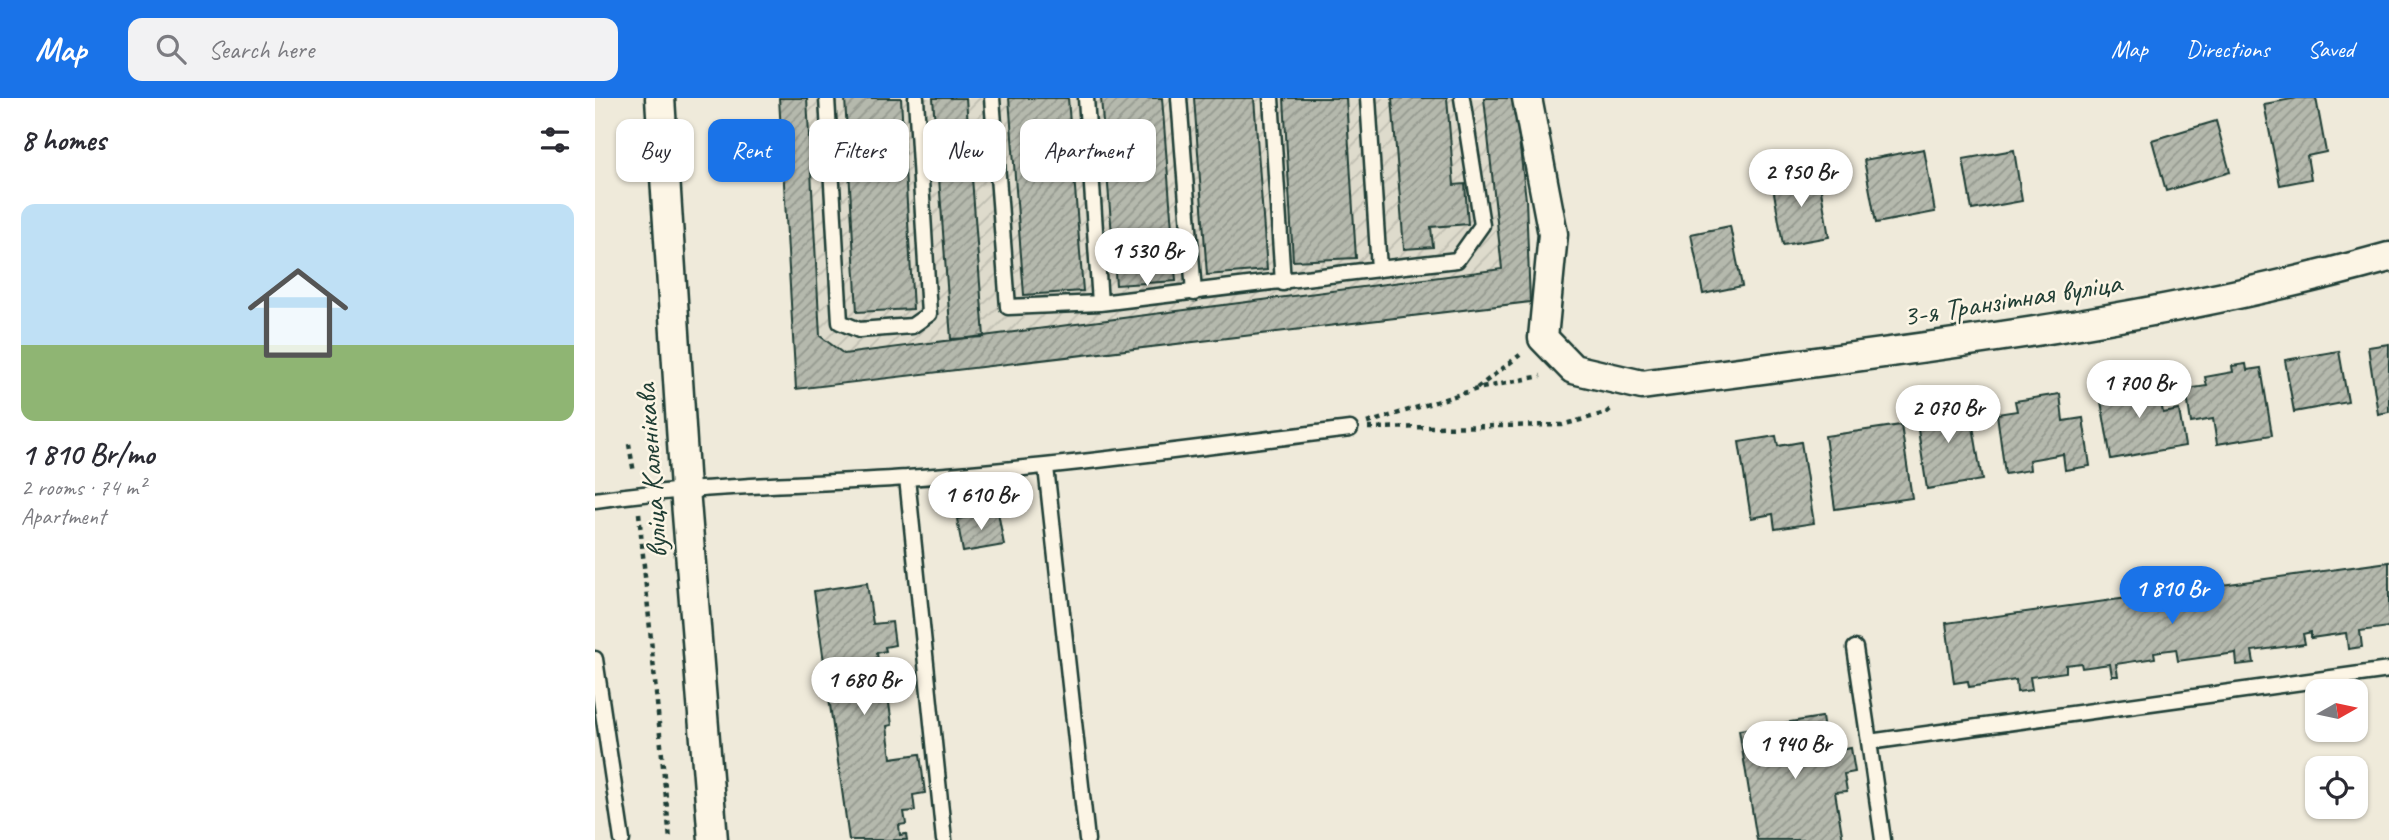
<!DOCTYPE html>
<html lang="en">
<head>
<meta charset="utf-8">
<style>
  :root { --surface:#fff; --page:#f2f2f3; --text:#2b2b33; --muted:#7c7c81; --accent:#1a73e8 }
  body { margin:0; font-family:Caveat,sans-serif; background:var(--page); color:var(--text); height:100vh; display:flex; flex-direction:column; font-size:26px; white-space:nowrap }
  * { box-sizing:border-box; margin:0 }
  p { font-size:23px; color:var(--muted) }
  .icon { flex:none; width:38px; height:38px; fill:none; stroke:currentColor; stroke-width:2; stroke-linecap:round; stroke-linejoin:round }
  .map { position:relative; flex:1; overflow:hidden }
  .details { display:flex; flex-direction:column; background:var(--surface); width:595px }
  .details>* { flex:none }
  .top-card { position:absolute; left:21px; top:21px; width:665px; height:63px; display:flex; gap:14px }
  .needle { width:46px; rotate:81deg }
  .buttons { position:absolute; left:1710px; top:581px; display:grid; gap:14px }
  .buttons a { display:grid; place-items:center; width:63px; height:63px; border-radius:14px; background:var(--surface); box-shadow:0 2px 5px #0004; font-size:35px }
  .price { position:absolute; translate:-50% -60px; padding:0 16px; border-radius:24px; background:#fff; color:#222; font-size:23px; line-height:46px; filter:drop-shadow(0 2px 4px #0008) }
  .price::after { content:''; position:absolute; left:50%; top:42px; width:21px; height:16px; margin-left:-10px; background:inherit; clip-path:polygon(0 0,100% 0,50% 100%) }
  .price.active { background:var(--accent); color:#fff }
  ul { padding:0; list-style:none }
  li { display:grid; align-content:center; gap:14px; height:371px; padding:0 21px }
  li span { display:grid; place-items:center; height:217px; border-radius:14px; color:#555 }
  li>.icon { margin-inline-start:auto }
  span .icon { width:126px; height:126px; fill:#fffc; stroke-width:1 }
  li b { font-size:30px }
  h2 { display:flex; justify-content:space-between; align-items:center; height:84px; padding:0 21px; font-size:30px }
  .tag { padding:0 24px; border-radius:14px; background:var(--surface); box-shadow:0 2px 5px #0004; font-size:24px; line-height:63px }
  .tag.active { background:var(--accent); color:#fff }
  header { display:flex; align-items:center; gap:42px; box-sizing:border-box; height:98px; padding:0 35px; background:var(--accent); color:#fff }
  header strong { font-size:33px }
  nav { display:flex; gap:38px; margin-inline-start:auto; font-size:24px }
  .search { width:490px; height:63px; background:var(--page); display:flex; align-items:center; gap:18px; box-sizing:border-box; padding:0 24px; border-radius:14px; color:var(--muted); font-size:26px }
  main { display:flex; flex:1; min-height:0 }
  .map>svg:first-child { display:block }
  .industrial { fill:url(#industrial-furrows) }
  .building { fill:url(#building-hatch); stroke:#1f3d34; stroke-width:2 }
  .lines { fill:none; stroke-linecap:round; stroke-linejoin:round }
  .lane-casing { stroke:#1f3d34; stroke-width:19 }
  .street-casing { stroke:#1f3d34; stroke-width:33 }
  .path { stroke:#1f3d34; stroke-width:4.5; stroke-dasharray:5 5; stroke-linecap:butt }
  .lane { stroke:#fcf5e5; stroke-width:14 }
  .street { stroke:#fcf5e5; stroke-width:28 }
  .labels { text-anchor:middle; stroke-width:5; stroke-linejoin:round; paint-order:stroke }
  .street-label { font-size:30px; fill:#1f3d34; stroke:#fcf5e5 }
</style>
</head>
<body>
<header>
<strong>Map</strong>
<div class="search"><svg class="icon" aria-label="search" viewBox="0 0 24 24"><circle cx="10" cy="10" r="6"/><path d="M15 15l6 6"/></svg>Search here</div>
<nav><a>Map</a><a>Directions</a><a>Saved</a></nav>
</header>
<main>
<section class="details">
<h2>8 homes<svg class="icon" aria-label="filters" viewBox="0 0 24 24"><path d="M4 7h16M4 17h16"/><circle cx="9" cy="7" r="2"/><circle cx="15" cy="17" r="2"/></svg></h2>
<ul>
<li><span style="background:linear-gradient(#bfe0f5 65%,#8fb573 0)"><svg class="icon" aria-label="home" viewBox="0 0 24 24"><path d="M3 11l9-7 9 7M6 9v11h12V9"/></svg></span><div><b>1 810 Br/mo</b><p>2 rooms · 74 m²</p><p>Apartment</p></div></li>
</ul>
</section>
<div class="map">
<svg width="1794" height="742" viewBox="0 0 1794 742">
  <defs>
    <pattern id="industrial-furrows" width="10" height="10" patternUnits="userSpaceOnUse" patternTransform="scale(1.75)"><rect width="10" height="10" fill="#dedbcc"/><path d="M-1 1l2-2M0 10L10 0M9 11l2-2" fill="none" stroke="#bebdb0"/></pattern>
    <pattern id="building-hatch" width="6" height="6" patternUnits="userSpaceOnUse" patternTransform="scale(1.75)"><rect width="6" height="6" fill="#b5b9ad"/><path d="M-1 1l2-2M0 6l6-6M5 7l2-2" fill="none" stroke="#93988e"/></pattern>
  </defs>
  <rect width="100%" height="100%" fill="#efeada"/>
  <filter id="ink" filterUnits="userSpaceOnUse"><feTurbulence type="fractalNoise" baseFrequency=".0143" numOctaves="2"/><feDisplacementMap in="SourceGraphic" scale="14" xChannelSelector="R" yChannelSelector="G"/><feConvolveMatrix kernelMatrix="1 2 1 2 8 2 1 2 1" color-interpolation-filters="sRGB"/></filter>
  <g filter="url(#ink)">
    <path class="industrial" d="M184,0H919L931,101L935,204L201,291Z"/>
    <path class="building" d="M184,0H212L225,238L249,256L907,171L889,0H919L931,101L935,204L201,291Z
      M250,0H306L318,211L262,214Z
      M338,0H371L389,239L356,241Z
      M414,0H473L488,193L429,197Z
      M506,0H567L581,183L521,187Z
      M599,0H659L672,172L612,177Z
      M689,0H751L761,160L698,163Z
      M797,0H852L859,87L870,86L873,126L836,129L838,149L809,151Z
      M1702,0H1721L1731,54L1712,58L1716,81L1685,87L1669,6Z
      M1621,23L1635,74L1571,93L1557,42Z
      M1329,51L1340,114L1281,125L1269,62Z
      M1419,52L1427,103L1377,112L1368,61Z
      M1223,75L1234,139L1188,147L1177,83Z
      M1135,128L1147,188L1108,196L1096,136Z
      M1794,246V314L1783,316L1773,249Z
      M1744,253L1753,304L1699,314L1690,262Z
      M1651,266L1652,272L1666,270L1677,337L1622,346L1618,321L1596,325L1591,291L1612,288L1610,279L1638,274L1637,268Z
      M1562,281L1568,315L1584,312L1590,348L1516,361L1504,292Z
      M1465,296L1468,323L1488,320L1495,368L1470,372L1468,356L1434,362L1435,372L1410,376L1402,316L1422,313L1420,303Z
      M1374,304L1387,382L1332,391L1320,312Z
      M1306,327L1317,400L1240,411L1230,338Z
      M1181,338L1183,348L1206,344L1219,425L1180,431L1178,416L1156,420L1144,344Z
      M403,414L409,447L368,454L362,421Z
      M1794,464V529L1765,533L1767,549L1753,551L1751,535L1716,540V534L1708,536L1710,546L1657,553L1659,565L1642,567L1641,555L1583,563L1581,551L1559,554L1560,560L1521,566L1523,578H1517L1515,566L1487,570L1486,565L1471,567V574L1435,579L1437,592L1422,594L1421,582L1374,589L1373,583L1359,585L1351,525Z
      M272,485L278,526L297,524L300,547L290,549L291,553L282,555L288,598H293L297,627L292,628L296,660L325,656L330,695L318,697L320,713L309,714L311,726L304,727L305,737L311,736L312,742H254L219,493Z
      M1227,619L1232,654L1256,650L1260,674L1249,676L1252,693L1240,694L1248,742H1162L1144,632Z"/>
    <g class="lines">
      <g class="lane-casing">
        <path id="lane" d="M232,0L245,224L264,232L317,228L334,216L321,0
          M397,0L413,209L505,205L784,171
          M491,0L505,205
          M584,0L599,195
          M676,0L688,185
          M773,0L784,171L862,162L887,127L867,0
          M451,369L492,742
          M312,380L349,742
          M0,402C103,387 208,387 312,380C460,370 607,349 755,331
          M1260,550L1274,644
          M0,561L27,742
          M1288,742L1274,644L1794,572"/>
      </g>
      <g class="street-casing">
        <path id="street" d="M65,0L90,391L118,742
          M932,0L958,136L948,240L978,271L1047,287C1297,253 1551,227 1794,159"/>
      </g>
      <path class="path" d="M882,290L925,257
        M772,325L882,291L946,278
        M773,330L967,327L1011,315L1017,310
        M34,346L39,375
        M44,415L75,742"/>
      <use href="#lane" class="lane"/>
      <use href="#street" class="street"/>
    </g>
  </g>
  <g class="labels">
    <g class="street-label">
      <text transform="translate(1417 201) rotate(-9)" y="10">3-я Транзітная вуліца</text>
      <text transform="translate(56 373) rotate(-94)" y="10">вуліца Каленікава</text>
    </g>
  </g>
</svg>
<div class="buttons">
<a><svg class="needle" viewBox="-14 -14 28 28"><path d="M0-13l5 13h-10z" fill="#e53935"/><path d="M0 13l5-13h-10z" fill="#7c7c81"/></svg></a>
<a><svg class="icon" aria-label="locate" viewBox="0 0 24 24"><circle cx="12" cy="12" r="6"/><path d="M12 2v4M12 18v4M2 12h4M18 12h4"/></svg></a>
</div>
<b class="price" style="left:1206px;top:111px">2 950 Br</b>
<b class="price" style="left:552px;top:190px">1 530 Br</b>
<b class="price" style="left:1544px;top:322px">1 700 Br</b>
<b class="price" style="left:1353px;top:347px">2 070 Br</b>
<b class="price" style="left:386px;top:434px">1 610 Br</b>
<b class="price active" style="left:1577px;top:528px">1 810 Br</b>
<b class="price" style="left:269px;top:619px">1 680 Br</b>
<b class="price" style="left:1200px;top:683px">1 940 Br</b>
<div class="top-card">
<a class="tag">Buy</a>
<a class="tag active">Rent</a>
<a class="tag">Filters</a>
<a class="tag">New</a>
<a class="tag">Apartment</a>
</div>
</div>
</main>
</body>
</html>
